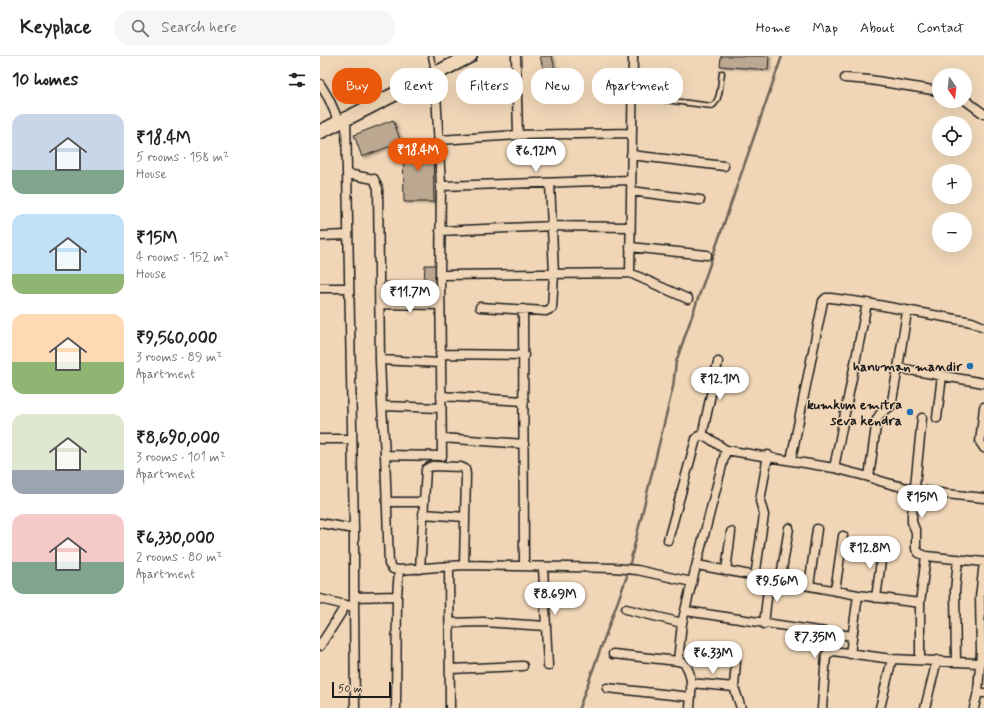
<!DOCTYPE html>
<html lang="en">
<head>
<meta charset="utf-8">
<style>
  :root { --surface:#fff; --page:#f6f6f6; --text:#222; --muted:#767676; --line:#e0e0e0; --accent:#ea580c }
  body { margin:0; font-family:Mynerve,sans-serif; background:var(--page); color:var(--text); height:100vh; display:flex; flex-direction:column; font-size:15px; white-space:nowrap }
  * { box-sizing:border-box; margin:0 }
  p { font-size:13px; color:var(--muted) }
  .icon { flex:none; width:22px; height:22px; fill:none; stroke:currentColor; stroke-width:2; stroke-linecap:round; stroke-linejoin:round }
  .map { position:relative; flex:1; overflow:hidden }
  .details { display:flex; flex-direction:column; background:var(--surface); width:320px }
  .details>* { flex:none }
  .banner { position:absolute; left:12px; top:12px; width:380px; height:36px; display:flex; gap:8px }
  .needle { width:26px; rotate:166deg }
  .controls { position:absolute; left:612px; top:12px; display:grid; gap:8px }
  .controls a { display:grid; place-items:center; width:40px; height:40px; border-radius:50%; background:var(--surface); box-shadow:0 4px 16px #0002; font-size:20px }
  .scale { position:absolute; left:12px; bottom:10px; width:59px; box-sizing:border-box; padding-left:4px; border:2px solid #1c1c1c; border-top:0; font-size:11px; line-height:14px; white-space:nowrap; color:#1c1c1c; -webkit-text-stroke:3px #f0d6b7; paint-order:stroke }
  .price { position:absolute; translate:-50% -34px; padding:0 9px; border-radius:14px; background:#fff; color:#222; font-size:13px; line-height:26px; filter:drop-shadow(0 1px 2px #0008) }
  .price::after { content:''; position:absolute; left:50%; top:24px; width:12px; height:9px; margin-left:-6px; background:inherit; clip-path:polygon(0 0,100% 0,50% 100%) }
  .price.current { background:var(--accent); color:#fff }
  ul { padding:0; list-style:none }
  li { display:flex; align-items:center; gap:12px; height:100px; padding:0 12px }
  li span { display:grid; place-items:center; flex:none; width:112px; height:80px; border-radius:12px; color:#555 }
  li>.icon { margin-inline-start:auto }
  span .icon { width:48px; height:48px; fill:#fffc; stroke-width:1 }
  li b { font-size:17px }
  h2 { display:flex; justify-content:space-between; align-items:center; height:48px; padding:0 12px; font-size:17px }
  .pill { padding:0 14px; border-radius:16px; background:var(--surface); box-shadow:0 4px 16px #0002; font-size:14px; line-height:36px }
  .pill.current { background:var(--accent); color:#fff }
  header { display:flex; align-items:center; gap:24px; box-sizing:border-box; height:56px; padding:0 20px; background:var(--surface); border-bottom:1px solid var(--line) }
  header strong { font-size:19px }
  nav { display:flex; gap:22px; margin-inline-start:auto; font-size:14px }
  .search { width:280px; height:36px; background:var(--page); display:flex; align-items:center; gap:10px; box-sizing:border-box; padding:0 14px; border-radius:16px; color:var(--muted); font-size:15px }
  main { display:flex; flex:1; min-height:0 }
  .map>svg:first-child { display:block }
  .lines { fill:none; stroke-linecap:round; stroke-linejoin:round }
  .stream { stroke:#6f6559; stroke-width:2.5 }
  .building { fill:#bca891; stroke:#1c1c1c; filter:url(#shadow) }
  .lane-casing { stroke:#1c1c1c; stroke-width:7 }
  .street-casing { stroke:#1c1c1c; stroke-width:11 }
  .primary-casing { stroke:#1c1c1c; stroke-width:16 }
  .lane { stroke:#f0d6b7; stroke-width:4 }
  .street { stroke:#f0d6b7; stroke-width:8 }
  .primary { stroke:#f0d6b7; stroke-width:13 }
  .poi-dot { fill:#1f6fb2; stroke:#f0d6b7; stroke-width:1.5 }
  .labels { text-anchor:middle; stroke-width:3; stroke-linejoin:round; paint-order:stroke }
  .poi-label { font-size:14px; font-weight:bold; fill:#1c1c1c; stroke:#f0d6b7; text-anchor:end }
</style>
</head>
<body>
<header>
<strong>Keyplace</strong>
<div class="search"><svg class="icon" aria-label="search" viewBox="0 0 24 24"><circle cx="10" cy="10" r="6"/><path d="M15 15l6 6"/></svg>Search here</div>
<nav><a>Home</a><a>Map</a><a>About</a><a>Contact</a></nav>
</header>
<main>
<section class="details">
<h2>10 homes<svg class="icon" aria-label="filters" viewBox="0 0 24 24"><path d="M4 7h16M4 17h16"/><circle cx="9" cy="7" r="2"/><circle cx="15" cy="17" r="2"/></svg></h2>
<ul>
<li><span style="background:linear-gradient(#c9d6e8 70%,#7fa58c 0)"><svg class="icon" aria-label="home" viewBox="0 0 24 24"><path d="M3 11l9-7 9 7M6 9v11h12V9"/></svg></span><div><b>₹18.4M</b><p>5 rooms · 158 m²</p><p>House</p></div></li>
<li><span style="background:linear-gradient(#bfe0f5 75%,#8fb573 0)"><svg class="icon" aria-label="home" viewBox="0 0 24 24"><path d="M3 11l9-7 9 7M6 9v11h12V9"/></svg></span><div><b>₹15M</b><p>4 rooms · 152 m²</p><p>House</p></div></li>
<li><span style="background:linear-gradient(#ffd9b3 60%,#8fb573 0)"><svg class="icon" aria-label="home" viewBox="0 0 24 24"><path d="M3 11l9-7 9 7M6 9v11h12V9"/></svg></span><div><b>₹9,560,000</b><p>3 rooms · 89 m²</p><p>Apartment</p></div></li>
<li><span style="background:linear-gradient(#dfe7d0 70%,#9aa5b1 0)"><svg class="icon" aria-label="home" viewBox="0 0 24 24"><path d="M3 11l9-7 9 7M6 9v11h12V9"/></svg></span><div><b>₹8,690,000</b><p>3 rooms · 101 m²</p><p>Apartment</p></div></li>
<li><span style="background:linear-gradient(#f6c9c9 60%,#7fa58c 0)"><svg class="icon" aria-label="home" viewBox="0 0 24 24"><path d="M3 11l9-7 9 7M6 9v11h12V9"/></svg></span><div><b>₹6,330,000</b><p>2 rooms · 80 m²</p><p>Apartment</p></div></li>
</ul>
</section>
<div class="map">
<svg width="664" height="652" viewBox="0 0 664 652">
  <defs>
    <filter id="shadow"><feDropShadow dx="2.5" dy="1.5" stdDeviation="1" flood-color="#0004"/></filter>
  </defs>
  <rect width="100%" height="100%" fill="#f0d6b7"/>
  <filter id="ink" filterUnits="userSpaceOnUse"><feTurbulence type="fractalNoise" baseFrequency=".025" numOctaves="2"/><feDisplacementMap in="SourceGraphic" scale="8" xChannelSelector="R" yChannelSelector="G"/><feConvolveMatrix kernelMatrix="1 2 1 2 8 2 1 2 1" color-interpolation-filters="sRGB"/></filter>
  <g filter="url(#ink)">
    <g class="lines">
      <path class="stream" d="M310,507L353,331L356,306L462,0
        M259,652L307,520"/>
    </g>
    <path class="building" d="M220,0H232L238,28L227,30Z
      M401,0H449L448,14L400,10Z
      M73,64L81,86L42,101L34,79Z
      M83,86H113L114,146H84Z
      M105,209H117L116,244L66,243V226L104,227Z"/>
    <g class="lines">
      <g class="lane-casing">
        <path id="lane" d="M111,0L114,15
          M313,40L392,50C401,44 400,28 402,17"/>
      </g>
      <g class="street-casing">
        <path id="street" d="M196,0L198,79L312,77
          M115,18L121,130L120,219L310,217L313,0
          M525,22L550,24L619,35
          M0,28L9,43L19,66
          M645,44L664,58
          M119,84L198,79
          M311,99L404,110
          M27,118L54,123L58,132L60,304L62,350L121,352
          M121,130L311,124
          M311,135L380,144
          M120,175L233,170L310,171
          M0,180L28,179
          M310,191L387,199
          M310,217L368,243
          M0,232H29
          M60,248L120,249
          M160,251L226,255L232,252L234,218L230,127
          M203,253L204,510
          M120,298L204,299
          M60,304L121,307
          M578,312L587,256
          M121,340L204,345
          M62,350L65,399
          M664,351L660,386L664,392
          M602,362L592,459V466L596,476V493L599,497L606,500L664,506
          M617,362L622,319
          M382,380L398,306
          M122,382L204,388
          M0,383H31
          M471,404L503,245L506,242H511L547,247
          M514,412L549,421L557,363L560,358L571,350L578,312L664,327
          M549,421C585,435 626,438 664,442
          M67,446H104
          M103,458L145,461
          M0,467L34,473L26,63
          M34,473V541L77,540L79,514L144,509L294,512L317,514L372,526L406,394L514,412L547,247L652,266L664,271
          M348,484L376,383L379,380L387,381L406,394
          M664,506L660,541L661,595L664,594
          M377,509L538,539L530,598
          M129,510L130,652
          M223,511L228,610
          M100,513L106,413L112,410L141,411L145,413L146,418L144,509
          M79,514L73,513L69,508L65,399L122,400L120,219
          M406,515L411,476
          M435,521L444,459L440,445L448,399
          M460,526L469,472
          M489,530L497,473
          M515,535L523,480
          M538,539L600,547V603
          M34,541L35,652
          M556,542L563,490
          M0,543L30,550
          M600,547L606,500
          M306,553L362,567
          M366,555L532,580
          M130,567L163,566L226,570
          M444,568L449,524
          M0,590L26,549
          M661,595L658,636L664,637
          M293,598L358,605
          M636,605L635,535L638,503
          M416,606L414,631L421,652
          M130,613L203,610
          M371,627L414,631
          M287,632L371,641
          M76,652L77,540
          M370,652C371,637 374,619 364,607L358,605L362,567L372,526
          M502,652L506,599L513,595L572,603L659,607
          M560,652L572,603
          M605,652L617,604
          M654,652L658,636"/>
      </g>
      <g class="primary-casing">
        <path id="primary" d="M0,76L150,0"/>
      </g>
      <use href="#lane" class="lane"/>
      <use href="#street" class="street"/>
      <use href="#primary" class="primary"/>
    </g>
  </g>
  <g class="poi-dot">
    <circle cx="650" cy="310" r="4"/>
    <circle cx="590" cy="356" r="4"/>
  </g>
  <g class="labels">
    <g class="poi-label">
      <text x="642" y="315">hanuman mandir</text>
      <text x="582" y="353">kumkum emitra<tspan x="582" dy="16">seva kendra</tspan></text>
    </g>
  </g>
</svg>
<div class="controls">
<a><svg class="needle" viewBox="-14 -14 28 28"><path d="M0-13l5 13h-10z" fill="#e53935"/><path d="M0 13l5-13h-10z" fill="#767676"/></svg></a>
<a><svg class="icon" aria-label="locate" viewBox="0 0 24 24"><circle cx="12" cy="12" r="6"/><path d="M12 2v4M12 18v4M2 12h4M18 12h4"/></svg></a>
<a>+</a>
<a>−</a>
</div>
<div class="scale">50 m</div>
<b class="price current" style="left:98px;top:116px">₹18.4M</b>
<b class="price" style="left:216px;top:117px">₹6.12M</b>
<b class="price" style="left:90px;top:258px">₹11.7M</b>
<b class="price" style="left:400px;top:345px">₹12.1M</b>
<b class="price" style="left:602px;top:463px">₹15M</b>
<b class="price" style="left:550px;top:514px">₹12.8M</b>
<b class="price" style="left:457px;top:547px">₹9.56M</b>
<b class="price" style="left:235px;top:560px">₹8.69M</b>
<b class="price" style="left:495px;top:603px">₹7.35M</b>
<b class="price" style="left:393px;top:619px">₹6.33M</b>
<div class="banner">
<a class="pill current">Buy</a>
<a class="pill">Rent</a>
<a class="pill">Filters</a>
<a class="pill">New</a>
<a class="pill">Apartment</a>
</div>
</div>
</main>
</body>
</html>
